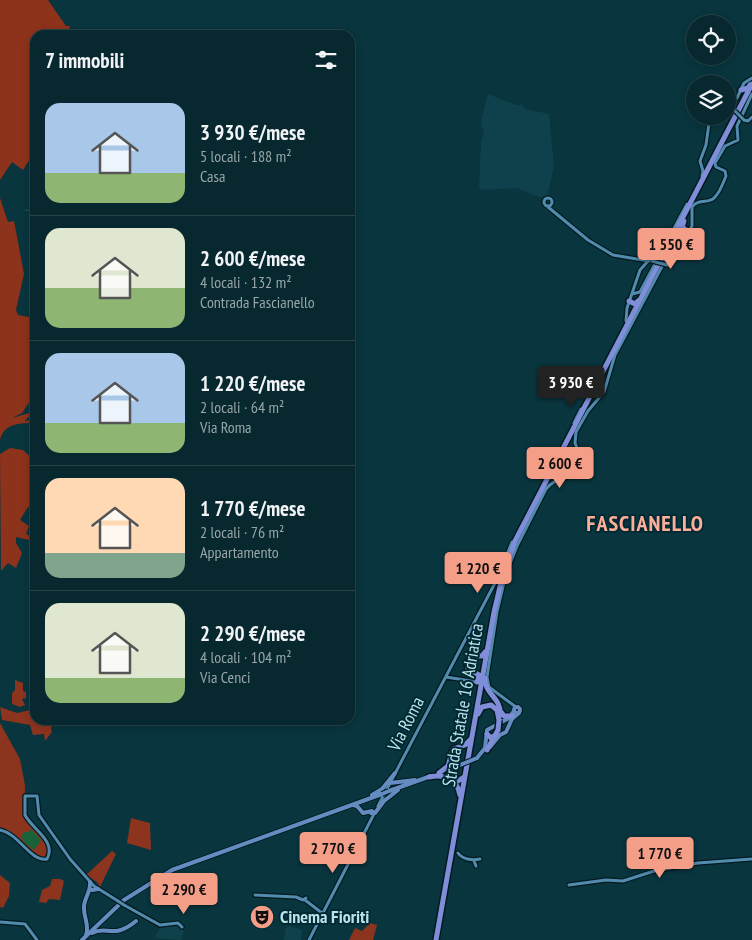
<!DOCTYPE html>
<html lang="it">
<head>
<meta charset="utf-8">
<style>
  :root { --surface:#07282e; --page:#103036; --text:#f1f3f6; --muted:#98a6aa; --line:#28444a; --accent:#f49e88 }
  body { margin:0; font-family:"PT Sans Narrow",sans-serif; background:var(--page); color:var(--text); height:100vh; display:flex; flex-direction:column; font-size:19px; white-space:nowrap }
  * { box-sizing:border-box; margin:0 }
  p { font-size:16px; color:var(--muted) }
  .icon { flex:none; width:28px; height:28px; fill:none; stroke:currentColor; stroke-width:2; stroke-linecap:round; stroke-linejoin:round }
  .map { position:relative; flex:1; overflow:hidden }
  .details { position:absolute; left:30px; top:30px; width:325px; height:695px; display:flex; flex-direction:column; background:var(--surface); border-radius:15px; box-shadow:0 2px 8px #0003,0 0 0 1px var(--line) }
  .details>* { flex:none }
  .tools { position:absolute; left:686px; top:15px; display:grid; gap:10px }
  .tools a { display:grid; place-items:center; width:50px; height:50px; border-radius:50%; background:var(--surface); box-shadow:0 2px 8px #0003,0 0 0 1px var(--line); font-size:25px }
  .price { position:absolute; translate:-50% -42px; padding:0 11px; border-radius:5px; background:var(--accent); color:#111; font-size:16px; line-height:32px; filter:drop-shadow(0 1px 2px #0008) }
  .price::after { content:''; position:absolute; left:50%; top:30px; width:15px; height:11px; margin-left:-8px; background:inherit; clip-path:polygon(0 0,100% 0,50% 100%) }
  .price.on { background:#222; color:#fff }
  ul { padding:0; list-style:none }
  li { display:flex; align-items:center; gap:15px; height:125px; padding:0 15px }
  li+li { border-top:1px solid var(--line) }
  li span { display:grid; place-items:center; flex:none; width:140px; height:100px; border-radius:15px; color:#555 }
  li>.icon { margin-inline-start:auto }
  span .icon { width:60px; height:60px; fill:#fffc; stroke-width:1 }
  li b { font-size:21px }
  h2 { display:flex; justify-content:space-between; align-items:center; height:60px; padding:0 15px; font-size:21px }
  .map>svg:first-child { display:block }
  .built { fill:#0f414c }
  .green { fill:#8c341e }
  .forest { fill:#8d321b }
  .water { fill:#18623a }
  .lines { fill:none; stroke-linecap:round; stroke-linejoin:round }
  .stream { stroke:#18623a; stroke-width:1 }
  .secondary-casing { stroke:#031a20; stroke-width:5.5 }
  .primary-casing { stroke:#031a20; stroke-width:6 }
  .highway-casing { stroke:#031a20; stroke-width:8 }
  .secondary { stroke:#518bae; stroke-width:3 }
  .primary { stroke:#658cc1; stroke-width:4 }
  .highway { stroke:#808dd9; stroke-width:5 }
  .secondary-bridge-casing { stroke:#031a20; stroke-width:5.5; stroke-linecap:butt }
  .primary-bridge-casing { stroke:#031a20; stroke-width:6; stroke-linecap:butt }
  .highway-bridge-casing { stroke:#031a20; stroke-width:8; stroke-linecap:butt }
  .secondary-bridge { stroke:#518bae; stroke-width:3 }
  .primary-bridge { stroke:#658cc1; stroke-width:4 }
  .highway-bridge { stroke:#808dd9; stroke-width:5 }
  .labels { text-anchor:middle; stroke-width:4; stroke-linejoin:round; paint-order:stroke }
  .street-label { font-size:18px; fill:#bde1eb; stroke:#002a33 }
  .poi-label { font-size:18px; font-weight:bold; fill:#bde1eb; stroke:#002a33; text-anchor:start }
  .district-label { font-size:22px; font-weight:bold; letter-spacing:1px; fill:#fead98; stroke:#002a33 }
</style>
</head>
<body>
<div class="map">
<svg width="752" height="940" viewBox="0 0 752 940">
  <rect width="100%" height="100%" fill="#09353e"/>
  <path class="built" d="M488,94L516,105H522L525,109L549,114L554,167L547,197L544,195L542,198L517,188L483,190L479,188L481,141L484,134L481,123Z
    M176,924L184,931L181,940L154,938L160,928Z
    M289,926L302,930L301,940H284L285,929Z"/>
  <path class="green" d="M15,680L23,683V691L26,692V698L22,699L25,705L20,707L12,704V693L15,690Z
    M0,707L17,713L35,709V720H54L51,728L52,732L45,741L44,734L33,735L30,725L2,720Z
    M0,723L20,759L25,785L24,819C38,826 47,841 49,856L45,859C28,851 17,836 0,829Z
    M131,818L150,823L151,850L127,843Z
    M112,851L116,854L100,887L97,882L86,875Z
    M52,879H60L64,881L60,900L49,899L46,903L39,902L42,890L50,886Z
    M370,923L377,925L373,940H349L355,928L362,931Z"/>
  <path class="forest" d="M0,0H48L66,26H70L67,35H35V151L23,170L12,162L0,180Z
    M0,198L8,222L14,221L24,274L16,310L18,315L35,318V394L22,413L12,418L33,412L35,415L28,417L25,421L35,420V423C20,423 4,423 0,440Z
    M10,448L23,450L35,461V506L28,507L20,520L29,526L26,534L30,536L29,540L16,537V543L22,553L16,568L8,563L1,571L0,454Z
    M0,875L10,883L9,896L3,908L0,907Z"/>
  <path class="water" d="M31,829L41,840L34,850L25,843L21,837L24,832H28Z"/>
  <g class="lines">
    <path class="stream" d="M25,210L31,211L35,208"/>
    <g class="secondary-casing">
      <path id="secondary" d="M728,96L737,98L744,83L752,78
        M728,108L735,111
        M744,120L748,121L752,117
        M702,176L703,171L700,161L706,145L710,116
        M544 202a4 4 0 1 1 8 0a4 4 0 1 1-8 0Z
        M548,207L588,240L613,255L649,261
        M670,266L692,226V207C699,198 708,204 714,198C720,193 723,183 726,176L725,171L716,167L715,163L725,146L738,140L737,126L752,94
        M632,294L640,292L687,204
        M626,321L627,308L640,270L648,261
        M574,423L581,409
        M446,677L477,682
        M516,707L489,687L487,677L497,612L506,574L517,546L546,489C558,473 576,485 581,458L575,443L576,432L588,411L604,392L615,355L674,244L683,242
        M378,806L496,581L512,542
        M0,830C4,831 8,833 11,835C21,841 34,862 47,859C57,841 32,829 25,815V796H37L39,815L70,859L94,886L118,901
        M458,853C462,859 472,861 480,859
        M474,861L476,866
        M569,885L606,880L623,881L654,871L698,863L752,859
        M255,895L296,897L303,900L306,898
        M305,900L322,913
        M124,905L160,925L178,923L182,927
        M0,922L25,924L37,940
        M309,940L375,812"/>
    </g>
    <g class="primary-casing">
      <path id="primary" d="M514 710a3 3 0 1 1 6 0a3 3 0 1 1-6 0Z
        M512,719L519,713
        M490,747L500,735L506,732L512,719
        M477,758L485,748L487,730L509,718L514,711
        M390,783L415,780
        M389,791L431,776
        M372,795L382,789L395,773
        M353,805L357,806L363,813L372,811
        M371,813H375L384,801L398,790
        M92,890L98,889
        M92,933C107,925 113,940 136,921
        M86,935C90,925 83,917 84,906C85,897 91,891 90,882
        M82,940L124,900L172,870L382,794"/>
    </g>
    <g class="highway-casing">
      <path id="highway" d="M741,90L748,88L750,85
        M684,221L682,227L689,232
        M629,301L635,304L638,301
        M485,678C484,694 502,698 500,715
        M477,682L479,675L468,669L467,663L472,656H482L485,652
        M501,712L504,716H512
        M478,714L482,707L491,705L497,710L499,720
        M487,734L491,738L496,735
        M487,750L498,730
        M457,766L451,771V777L458,781L464,777
        M439,773L448,766L453,749L465,745L471,739
        M429,777C444,774 457,778 460,795
        M436,940L494,612L502,578L515,541L752,84"/>
    </g>
    <use href="#secondary" class="secondary"/>
    <use href="#primary" class="primary"/>
    <use href="#highway" class="highway"/>
    <g class="secondary-bridge-casing">
      <path id="secondary-bridge" d="M735,111L744,120
        M652,261L667,265
        M118,901L124,905"/>
    </g>
    <g class="primary-bridge-casing">
      <path id="primary-bridge" d="M460,765L477,758
        M382,794L389,791"/>
    </g>
    <g class="highway-bridge-casing">
      <path id="highway-bridge" d="M498,730L499,720"/>
    </g>
    <use href="#secondary-bridge" class="secondary-bridge"/>
    <use href="#primary-bridge" class="primary-bridge"/>
    <use href="#highway-bridge" class="highway-bridge"/>
  </g>
  <defs>
    <g id="theatre-disc" transform="scale(1.25)"><circle r="9.5" fill="#f49e88" stroke="#002a33"/><path d="M-5-5.5Q0-4 5-5.5V0Q5 5 0 6Q-5 5-5 0ZM-3.3-2.5H-1v1.5H-3.3ZM1-2.5H3.3v1.5H1ZM-2.8 1Q0 5.5 2.8 1Z" fill="#111"/></g>
  </defs>
  <g fill-rule="evenodd">
    <use href="#theatre-disc" x="262" y="917"/>
  </g>
  <g class="labels">
    <g class="street-label">
      <text transform="translate(463 705) rotate(-80)" y="6">Strada Statale 16 Adriatica</text>
      <text transform="translate(406 724) rotate(-63)" y="6">Via Roma</text>
    </g>
    <g class="poi-label">
      <text x="280" y="923">Cinema Fioriti</text>
    </g>
    <g class="district-label">
      <text x="645" y="531">FASCIANELLO</text>
    </g>
  </g>
</svg>
<div class="tools">
<a><svg class="icon" aria-label="locate" viewBox="0 0 24 24"><circle cx="12" cy="12" r="6"/><path d="M12 2v4M12 18v4M2 12h4M18 12h4"/></svg></a>
<a><svg class="icon" aria-label="layers" viewBox="0 0 24 24"><path d="M12 4l9 5-9 5-9-5zM3 14l9 5 9-5"/></svg></a>
</div>
<b class="price" style="left:671px;top:270px">1 550 €</b>
<b class="price on" style="left:571px;top:408px">3 930 €</b>
<b class="price" style="left:560px;top:489px">2 600 €</b>
<b class="price" style="left:478px;top:594px">1 220 €</b>
<b class="price" style="left:333px;top:874px">2 770 €</b>
<b class="price" style="left:660px;top:879px">1 770 €</b>
<b class="price" style="left:184px;top:915px">2 290 €</b>
<section class="details">
<h2>7 immobili<svg class="icon" aria-label="filters" viewBox="0 0 24 24"><path d="M4 7h16M4 17h16"/><circle cx="9" cy="7" r="2"/><circle cx="15" cy="17" r="2"/></svg></h2>
<ul>
<li><span style="background:linear-gradient(#a9c7e8 70%,#8fb573 0)"><svg class="icon" aria-label="home" viewBox="0 0 24 24"><path d="M3 11l9-7 9 7M6 9v11h12V9"/></svg></span><div><b>3 930 €/mese</b><p>5 locali · 188 m²</p><p>Casa</p></div></li>
<li><span style="background:linear-gradient(#dfe7d0 60%,#8fb573 0)"><svg class="icon" aria-label="home" viewBox="0 0 24 24"><path d="M3 11l9-7 9 7M6 9v11h12V9"/></svg></span><div><b>2 600 €/mese</b><p>4 locali · 132 m²</p><p>Contrada Fascianello</p></div></li>
<li><span style="background:linear-gradient(#a9c7e8 70%,#8fb573 0)"><svg class="icon" aria-label="home" viewBox="0 0 24 24"><path d="M3 11l9-7 9 7M6 9v11h12V9"/></svg></span><div><b>1 220 €/mese</b><p>2 locali · 64 m²</p><p>Via Roma</p></div></li>
<li><span style="background:linear-gradient(#ffd9b3 75%,#7fa58c 0)"><svg class="icon" aria-label="home" viewBox="0 0 24 24"><path d="M3 11l9-7 9 7M6 9v11h12V9"/></svg></span><div><b>1 770 €/mese</b><p>2 locali · 76 m²</p><p>Appartamento</p></div></li>
<li><span style="background:linear-gradient(#dfe7d0 75%,#8fb573 0)"><svg class="icon" aria-label="home" viewBox="0 0 24 24"><path d="M3 11l9-7 9 7M6 9v11h12V9"/></svg></span><div><b>2 290 €/mese</b><p>4 locali · 104 m²</p><p>Via Cenci</p></div></li>
</ul>
</section>
</div>
</body>
</html>
